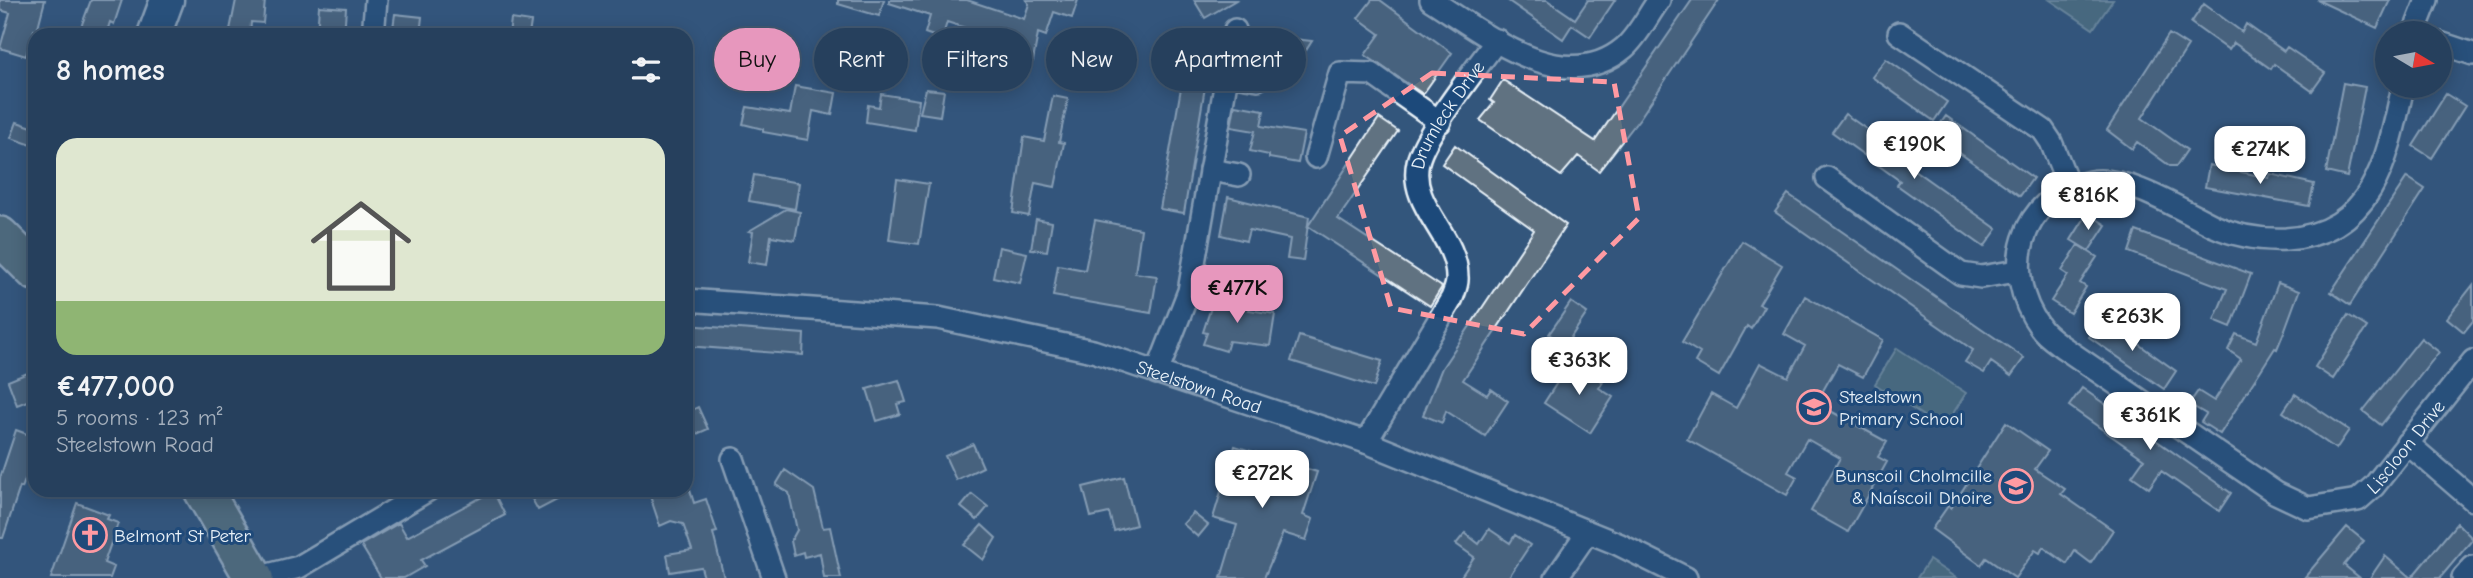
<!DOCTYPE html>
<html lang="en">
<head>
<meta charset="utf-8">
<style>
  :root { --surface:#26405d; --page:#324b66; --text:#f1f3f6; --muted:#a4afbc; --line:#425972; --accent:#e797bd }
  body { margin:0; font-family:"Comic Neue",sans-serif; background:var(--page); color:var(--text); height:100vh; display:flex; flex-direction:column; font-size:26px; white-space:nowrap }
  * { box-sizing:border-box; margin:0 }
  p { font-size:23px; color:var(--muted) }
  .icon { flex:none; width:38px; height:38px; fill:none; stroke:currentColor; stroke-width:2; stroke-linecap:round; stroke-linejoin:round }
  .map { position:relative; flex:1; overflow:hidden }
  .sheet { position:absolute; left:28px; top:28px; width:665px; height:469px; display:flex; flex-direction:column; background:var(--surface); border-radius:21px; box-shadow:0 4px 18px #0003,0 0 0 2px var(--line) }
  .sheet>* { flex:none }
  .top-card { position:absolute; left:714px; top:28px; width:665px; height:63px; display:flex; gap:14px }
  .needle { width:46px; rotate:100deg }
  .controls { position:absolute; left:2375px; top:21px; display:grid; gap:14px }
  .controls a { display:grid; place-items:center; width:77px; height:77px; border-radius:50%; background:var(--surface); box-shadow:0 4px 18px #0003,0 0 0 2px var(--line); font-size:35px }
  .price { position:absolute; translate:-50% -60px; padding:0 16px; border-radius:14px; background:#fff; color:#222; font-size:23px; line-height:46px; filter:drop-shadow(0 2px 4px #0008) }
  .price::after { content:''; position:absolute; left:50%; top:42px; width:21px; height:16px; margin-left:-10px; background:inherit; clip-path:polygon(0 0,100% 0,50% 100%) }
  .price.current { background:var(--accent); color:#111 }
  ul { padding:0; list-style:none }
  li { display:grid; align-content:center; gap:14px; height:371px; padding:0 28px }
  li span { display:grid; place-items:center; height:217px; border-radius:21px; color:#555 }
  li>.icon { margin-inline-start:auto }
  span .icon { width:126px; height:126px; fill:#fffc; stroke-width:1 }
  li b { font-size:30px }
  h2 { display:flex; justify-content:space-between; align-items:center; height:84px; padding:0 28px; font-size:30px }
  .tag { padding:0 24px; border-radius:32px; background:var(--surface); box-shadow:0 4px 18px #0003,0 0 0 2px var(--line); font-size:24px; line-height:63px }
  .tag.current { background:var(--accent); color:#111 }
  .map>svg:first-child { display:block }
  .green { fill:#5e7e83; stroke:#a3b8be; stroke-width:2 }
  .building { fill:#617281; stroke:#e8f1f8; stroke-width:2 }
  .lines { fill:none; stroke-linecap:round; stroke-linejoin:round }
  .minor-casing { stroke:#e8f1f8; stroke-width:26 }
  .secondary-casing { stroke:#e8f1f8; stroke-width:37 }
  .trunk-casing { stroke:#e8f1f8; stroke-width:42 }
  .minor { stroke:#1f4a7a; stroke-width:21 }
  .secondary { stroke:#1f4a7a; stroke-width:32 }
  .trunk { stroke:#6c7e7c; stroke-width:37 }
  .marked { fill:none; stroke:#ff9aa2; stroke-width:5; stroke-dasharray:14 9; stroke-linejoin:round }
  .labels { text-anchor:middle; stroke-width:6; stroke-linejoin:round; paint-order:stroke }
  .street-label { font-size:19px; fill:#e8f1f8; stroke:#1f4a7a }
  .poi-label { font-size:19px; fill:#e8f1f8; stroke:#1f4a7a; text-anchor:start }
</style>
</head>
<body>
<div class="map">
<svg width="2473" height="578" viewBox="0 0 2473 578">
  <rect width="100%" height="100%" fill="#33567c"/>
  <filter id="ink" filterUnits="userSpaceOnUse"><feTurbulence type="fractalNoise" baseFrequency=".0143" numOctaves="2"/><feDisplacementMap in="SourceGraphic" scale="14" xChannelSelector="R" yChannelSelector="G"/><feConvolveMatrix kernelMatrix="1 2 1 2 8 2 1 2 1" color-interpolation-filters="sRGB"/></filter>
  <g filter="url(#ink)">
    <path class="green" d="M2050,0H2113L2093,29Z
      M1897,348L1966,393L1943,429L1875,384Z
      M1929,560L1956,578H1917Z"/>
    <path class="building" d="M0,0H45L37,31L34,30L26,56L0,48L10,13L0,10Z
      M91,0H122L114,24L110,22L106,35H78Z
      M236,0H265L263,23L251,22L250,35H229Z
      M838,0H884L879,16L838,4Z
      M889,0H967L1024,19L1029,4L1026,0H1078L1072,18L1054,12L1046,36L1038,33L1033,61L1014,58L1012,43L947,22L942,39L925,33L930,16L889,3Z
      M1194,0H1236L1205,18Z
      M1372,0H1380L1452,53L1423,94L1365,55L1380,34L1358,18Z
      M1507,0H1547L1575,19L1588,0H1615L1590,37L1572,25L1563,39Z
      M1692,0H1719L1640,118L1599,171L1578,156L1561,176L1480,120L1494,103L1490,100L1503,80L1595,141Z
      M2317,0H2390L2377,28Z
      M2204,4L2242,32L2246,24L2284,51L2287,47L2325,73L2312,91L2274,64L2271,69L2234,43L2229,50L2191,23Z
      M319,6L346,8L344,35H317Z
      M395,14L422,17L420,35H392Z
      M511,19L531,22L529,35H509Z
      M1191,30L1214,33L1184,213L1160,209Z
      M1248,32L1294,39L1312,41L1298,63L1244,54Z
      M2169,34L2188,46L2142,118L2187,150L2176,166H2170L2137,142L2132,149L2107,130Z
      M1886,59L1947,102L1934,121L1872,77Z
      M2343,83L2365,87L2347,177L2326,172Z
      M795,86L836,93L832,115L813,111L808,140L763,132V129L743,124L747,107L790,114Z
      M926,89L944,91L940,116L920,113Z
      M881,94L919,100L915,130L866,122L868,105L879,107Z
      M2446,94L2465,106L2432,158L2413,146Z
      M1053,96L1068,99L1059,142L1064,143L1055,187L1035,183L1029,216L1013,213L1024,137L1044,141Z
      M1235,105L1264,110L1261,126L1304,133L1298,163L1269,158V155L1250,151L1255,131L1231,127Z
      M1845,114L1906,157L1903,162L1997,229L1984,247L1897,185L1900,181L1832,132Z
      M1946,116L2033,178L2020,196L1933,134Z
      M1379,118L1398,131L1338,219L1442,287L1430,306L1308,226Z
      M17,122L35,128V146L11,138Z
      M1455,145L1566,225L1463,380L1487,395L1491,389L1508,401L1485,436L1446,411L1442,423L1423,415L1442,368L1534,230L1442,164Z
      M2209,165L2269,178L2270,174L2314,184L2309,206L2205,187Z
      M754,175L799,183L795,209L749,201Z
      M2407,177L2425,189L2350,305L2331,292Z
      M897,179L929,184L919,244L889,240Z
      M1788,194L2024,358L2011,376L1991,362L1984,373L1965,362L1973,350L1775,212Z
      M1228,197L1309,217L1303,261L1287,259L1290,239L1249,230L1246,241L1221,235Z
      M786,209L800,212L795,240L771,236L767,265L748,262L753,232L749,231Z
      M2088,213L2106,225L2089,251L2071,240Z
      M1036,219L1052,222L1047,251L1031,249Z
      M1095,220L1141,229L1135,273L1157,276L1151,313L1053,296L1058,265L1085,270Z
      M2136,231L2251,274L2231,327L2214,320L2227,289L2129,252Z
      M1742,241L1782,265L1759,304L1764,306L1751,329L1747,326L1719,376L1695,362L1700,353L1682,342Z
      M2078,245L2097,257L2080,283L2086,287L2070,313L2051,301L2068,275L2062,271Z
      M999,247L1027,253L1020,283L993,277Z
      M2278,283L2299,291L2284,332L2277,349L2275,348L2220,434L2201,422L2206,414L2189,404L2198,391L2214,401L2241,359L2228,350L2236,334L2256,342Z
      M2473,285V321L2464,332L2447,318Z
      M1215,295L1250,307L1249,310L1275,314L1270,346L1229,341L1226,351L1203,344L1207,333L1203,332Z
      M1805,296L1883,340L1863,377L1838,364L1816,403L1887,442L1878,457L1887,462L1848,532L1811,511L1840,458L1807,439L1788,472L1797,477L1787,495L1687,439L1711,394L1736,408L1760,363L1788,377L1805,346L1784,334Z
      M1571,302L1587,313L1565,346L1549,334Z
      M2348,315L2367,327L2333,379L2315,367Z
      M2102,318L2176,371L2164,389L2089,337Z
      M686,325L804,334L803,355L686,346Z
      M1299,336L1382,361L1374,387L1291,361Z
      M2421,338L2439,352L2381,425L2363,411Z
      M1571,361L1603,382L1599,388L1613,397L1590,433L1544,403Z
      M35,370V398L17,405L8,381Z
      M899,380L906,402L897,404L900,414L877,421L867,389Z
      M2082,388L2231,493L2219,511L2161,471L2149,488L2132,476L2144,459L2069,406Z
      M2295,394L2349,430L2336,449L2283,412Z
      M698,407L708,429L686,439V413Z
      M2006,422L2048,451L2035,469L2065,489L2061,494L2113,530L2091,563L2075,551L2067,564L2043,547L2040,553L2035,550L2015,578L1986,558L1981,565L1932,529L1948,506L1951,508Z
      M16,430L35,437V474L28,472L22,488L20,487L3,538H0V478Z
      M973,444L983,467L956,480L945,456Z
      M1235,446L1317,472L1303,515L1313,519L1306,540L1283,533L1264,578H1221L1237,525L1213,518Z
      M785,470L814,490L823,528L830,527L841,578H824L820,553L804,557L803,552L794,555L791,541L797,530L789,493L776,485Z
      M1124,477L1136,525L1114,531L1109,513L1091,517L1083,487Z
      M527,490H576L538,510Z
      M648,490H690L694,503L706,499L717,532L713,533L724,578H704L701,567L670,572L667,554L692,550L683,524L671,521L660,526Z
      M493,491L505,515L421,560L425,566L404,578H381L361,545L399,523L407,537Z
      M972,494L988,507L977,520L961,507Z
      M77,503L109,515L107,519L118,523L104,563L114,567L110,578H51Z
      M1193,513L1208,525L1198,537L1183,524Z
      M2457,523L2473,539L2440,578H2370L2385,556L2411,578Z
      M982,525L996,538L983,560L964,545Z
      M2347,527L2364,541L2344,565L2360,578H2304Z
      M1489,529L1510,543L1515,535L1530,545L1508,578H1460L1474,557L1456,544L1465,533L1479,544Z"/>
    <g class="lines">
      <g class="minor-casing">
        <g id="minor">
          <path d="M1431,0C1484,33 1563,99 1624,48C1638,36 1648,15 1659,0"/>
          <path d="M1899,33L2043,130L2051,142L2070,189"/>
          <path d="M2414,33L2427,0"/>
          <path d="M373,35L376,0"/>
          <path d="M2440,43L2473,54"/>
          <path d="M1227,74L1258,79"/>
          <path id="s1" d="M2403,86C2388,157 2374,233 2286,239C2262,240 2236,236 2214,226C2181,210 2127,175 2090,182C2019,196 2000,273 2040,327C2045,335 2056,342 2064,348L2276,493L2308,508L2358,500L2374,486L2473,361"/>
          <path d="M1316,157L1340,73L1372,74L1440,122"/>
          <path d="M1210,170L1239,175"/>
          <path d="M1827,178L1961,274L1981,277L2017,271"/>
          <path id="s2" d="M686,300L938,318L1093,351L1366,442L1618,544L1686,578"/>
          <path d="M1157,373L1189,291L1235,30"/>
          <path id="s3" d="M1366,442L1452,298C1454,292 1458,284 1457,277C1457,235 1408,206 1418,162C1424,134 1478,66 1497,40"/>
          <path d="M2407,443L2473,500"/>
          <path d="M733,459L774,578"/>
          <path d="M256,578L299,567L428,490"/>
          <path d="M1556,578L1587,533"/>
          <path d="M2463,578L2473,567"/>
        </g>
      </g>
      <g class="secondary-casing">
        <path id="secondary" d="M154,35L167,0"/>
      </g>
      <g class="trunk-casing">
        <path id="trunk" d="M0,236L35,271
          M203,490L254,578"/>
      </g>
      <use href="#minor" class="minor"/>
      <use href="#secondary" class="secondary"/>
      <use href="#trunk" class="trunk"/>
    </g>
  </g>
  <path d="M0 0H2473V578H0ZM1432,73L1614,82L1639,218L1524,334L1391,308L1340,136Z" fill="#33567c" fill-opacity=".55" fill-rule="evenodd"/>
  <path class="marked" d="M1432,73L1614,82L1639,218L1524,334L1391,308L1340,136Z"/>
  <defs>
    <g id="school-ring" transform="scale(1.75)"><circle r="9.5" fill="#1f4a7a" stroke="#ff9aa2" stroke-width="1.5"/><path d="M0-5L7-2L0 1L-7-2ZM-4 1L0 2.5L4 1V4Q0 6-4 4Z" fill="#ff9aa2"/></g>
    <g id="church-ring" transform="scale(1.75)"><circle r="9.5" fill="#1f4a7a" stroke="#ff9aa2" stroke-width="1.5"/><path d="M-1.2-6h2.4v3.5h3.3v2.4h-3.3V6h-2.4V-.1h-3.3v-2.4h3.3Z" fill="#ff9aa2"/></g>
  </defs>
  <g fill-rule="evenodd">
    <use href="#school-ring" x="1814" y="407"/>
    <use href="#school-ring" x="2016" y="486"/>
    <use href="#church-ring" x="90" y="535"/>
  </g>
  <g class="labels">
    <g class="street-label">
      <text dy="7" stroke="none"><textPath href="#s3" startOffset="369">Drumleck Drive</textPath></text>
      <text dy="7" stroke="none"><textPath href="#s2" startOffset="523">Steelstown Road</textPath></text>
      <text dy="7" stroke="none"><textPath href="#s1" startOffset="1050">Liscloon Drive</textPath></text>
    </g>
    <g class="poi-label">
      <text x="1839" y="403">Steelstown<tspan x="1839" dy="22">Primary School</tspan></text>
      <text x="1992" y="482" text-anchor="end">Bunscoil Cholmcille<tspan x="1992" dy="22">&amp; Naíscoil Dhoire</tspan></text>
      <text x="114" y="542">Belmont St Peter</text>
    </g>
  </g>
</svg>
<div class="controls">
<a><svg class="needle" viewBox="-14 -14 28 28"><path d="M0-13l5 13h-10z" fill="#e53935"/><path d="M0 13l5-13h-10z" fill="#a4afbc"/></svg></a>
</div>
<b class="price" style="left:1914px;top:181px">€190K</b>
<b class="price" style="left:2260px;top:186px">€274K</b>
<b class="price" style="left:2088px;top:232px">€816K</b>
<b class="price current" style="left:1237px;top:325px">€477K</b>
<b class="price" style="left:2132px;top:353px">€263K</b>
<b class="price" style="left:1579px;top:397px">€363K</b>
<b class="price" style="left:2150px;top:452px">€361K</b>
<b class="price" style="left:1262px;top:510px">€272K</b>
<div class="top-card">
<a class="tag current">Buy</a>
<a class="tag">Rent</a>
<a class="tag">Filters</a>
<a class="tag">New</a>
<a class="tag">Apartment</a>
</div>
<section class="sheet">
<h2>8 homes<svg class="icon" aria-label="filters" viewBox="0 0 24 24"><path d="M4 7h16M4 17h16"/><circle cx="9" cy="7" r="2"/><circle cx="15" cy="17" r="2"/></svg></h2>
<ul>
<li><span style="background:linear-gradient(#dfe7d0 75%,#8fb573 0)"><svg class="icon" aria-label="home" viewBox="0 0 24 24"><path d="M3 11l9-7 9 7M6 9v11h12V9"/></svg></span><div><b>€477,000</b><p>5 rooms · 123 m²</p><p>Steelstown Road</p></div></li>
</ul>
</section>
</div>
</body>
</html>
